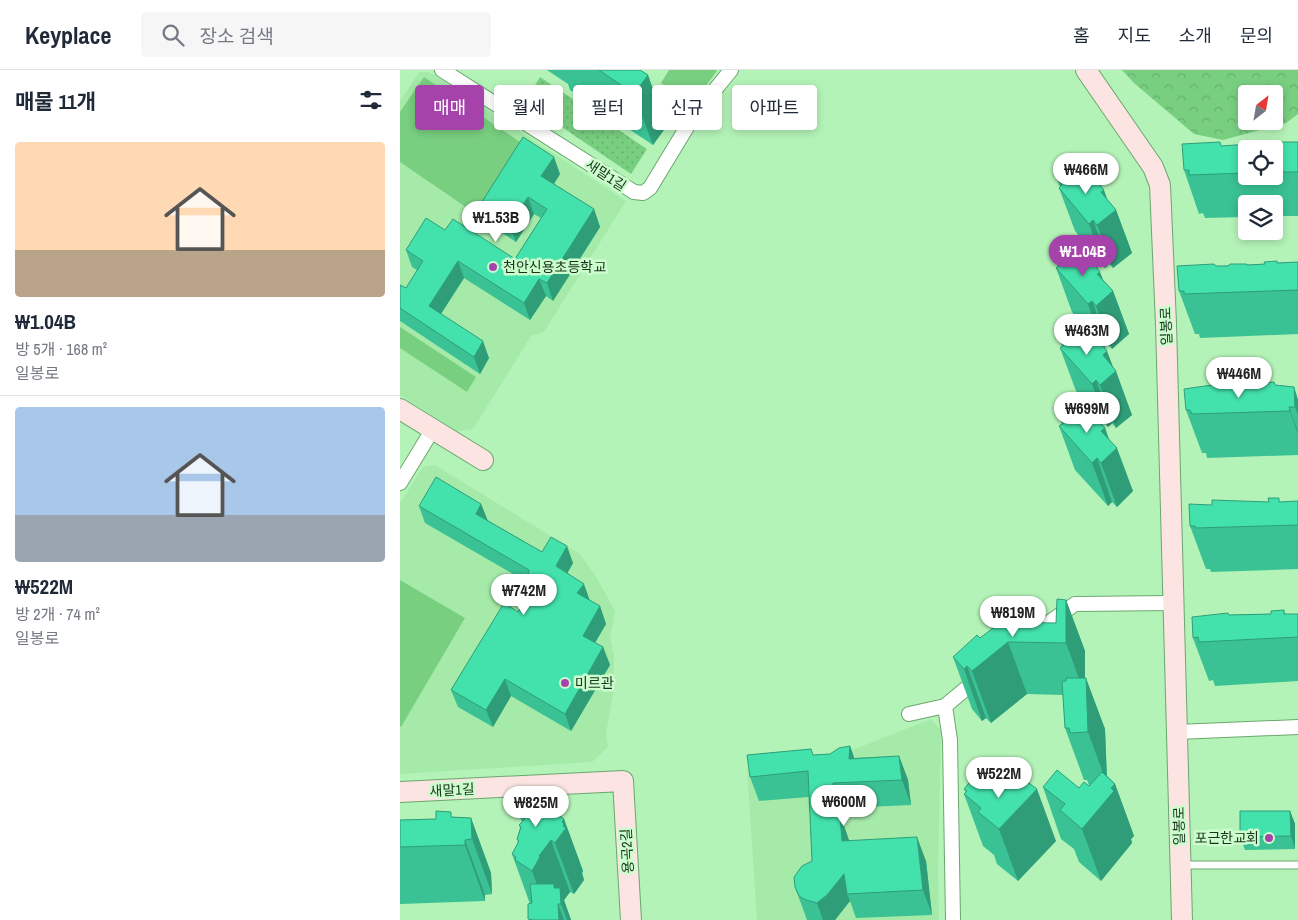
<!DOCTYPE html>
<html lang="ko">
<head>
<meta charset="utf-8">
<style>
  :root { --surface:#fff; --page:#f6f6f7; --text:#1f2937; --muted:#747a83; --line:#e0e1e3; --accent:#a643aa }
  body { margin:0; font-family:"Archivo Narrow","Noto Sans KR",sans-serif; background:var(--page); color:var(--text); height:100vh; display:flex; flex-direction:column; font-size:19px; white-space:nowrap }
  * { box-sizing:border-box; margin:0 }
  p { font-size:16px; color:var(--muted) }
  .icon { flex:none; width:28px; height:28px; fill:none; stroke:currentColor; stroke-width:2; stroke-linecap:round; stroke-linejoin:round }
  .map { position:relative; flex:1; overflow:hidden }
  .sheet { display:flex; flex-direction:column; background:var(--surface); width:400px }
  .sheet>* { flex:none }
  .banner { position:absolute; left:15px; top:15px; width:475px; height:45px; display:flex; gap:10px }
  .needle { width:32px; rotate:31deg }
  .controls { position:absolute; left:838px; top:15px; display:grid; gap:10px }
  .controls a { display:grid; place-items:center; width:45px; height:45px; border-radius:5px; background:var(--surface); box-shadow:0 2px 8px #0003; font-size:25px }
  .price { position:absolute; translate:-50% -42px; padding:0 11px; border-radius:18px; background:#fff; color:#222; font-size:16px; line-height:32px; filter:drop-shadow(0 1px 2px #0008) }
  .price::after { content:''; position:absolute; left:50%; top:30px; width:15px; height:11px; margin-left:-8px; background:inherit; clip-path:polygon(0 0,100% 0,50% 100%) }
  .price.current { background:var(--accent); color:#fff }
  ul { padding:0; list-style:none }
  li { display:grid; align-content:center; gap:10px; height:265px; padding:0 15px }
  li+li { border-top:1px solid var(--line) }
  li span { display:grid; place-items:center; height:155px; border-radius:5px; color:#555 }
  li>.icon { margin-inline-start:auto }
  span .icon { width:90px; height:90px; fill:#fffc; stroke-width:1 }
  li b { font-size:21px }
  h2 { display:flex; justify-content:space-between; align-items:center; height:60px; padding:0 15px; font-size:21px }
  .pill { padding:0 18px; border-radius:5px; background:var(--surface); box-shadow:0 2px 8px #0003; font-size:18px; line-height:45px }
  .pill.current { background:var(--accent); color:#fff }
  header { display:flex; align-items:center; gap:30px; box-sizing:border-box; height:70px; padding:0 25px; background:var(--surface); border-bottom:1px solid var(--line) }
  header strong { font-size:24px }
  nav { display:flex; gap:28px; margin-inline-start:auto; font-size:18px }
  .search { width:350px; height:45px; background:var(--page); display:flex; align-items:center; gap:12px; box-sizing:border-box; padding:0 18px; border-radius:5px; color:var(--muted); font-size:19px }
  main { display:flex; flex:1; min-height:0 }
  .map>svg:first-child { display:block }
  .built { fill:#a5eaa9 }
  .grass { fill:url(#grass-dots) }
  .forest { fill:url(#forest-crowns); fill-rule:evenodd }
  .pitch { fill:#78cf80 }
  .lines { fill:none; stroke-linecap:round; stroke-linejoin:round }
  .lane-casing { stroke:#6ba76f; stroke-width:9 }
  .street-casing { stroke:#6ba76f; stroke-width:16 }
  .secondary-casing { stroke:#6ba76f; stroke-width:22 }
  .lane { stroke:#fff; stroke-width:7 }
  .street { stroke:#fff; stroke-width:14 }
  .secondary { stroke:#fbe4e1; stroke-width:20 }
  .wall { fill:#3ac294; fill-rule:evenodd }
  .shaded-wall { fill:#2f9e78 }
  .building { fill:#43e1ac; stroke:#2f9e78 }
  .poi-dot { fill:#a643aa; stroke:#cbfdcd; stroke-width:2 }
  .labels { text-anchor:middle; stroke-width:5; stroke-linejoin:round; paint-order:stroke }
  .street-label { font-size:14px; fill:#1b331d; stroke:#cbfdcd }
  .poi-label { font-size:14px; fill:#1b331d; stroke:#cbfdcd; text-anchor:start }
</style>
</head>
<body>
<header>
<strong>Keyplace</strong>
<div class="search"><svg class="icon" aria-label="search" viewBox="0 0 24 24"><circle cx="10" cy="10" r="6"/><path d="M15 15l6 6"/></svg>장소 검색</div>
<nav><a>홈</a><a>지도</a><a>소개</a><a>문의</a></nav>
</header>
<main>
<section class="sheet">
<h2>매물 11개<svg class="icon" aria-label="filters" viewBox="0 0 24 24"><path d="M4 7h16M4 17h16"/><circle cx="9" cy="7" r="2"/><circle cx="15" cy="17" r="2"/></svg></h2>
<ul>
<li><span style="background:linear-gradient(#ffd9b3 70%,#b9a48a 0)"><svg class="icon" aria-label="home" viewBox="0 0 24 24"><path d="M3 11l9-7 9 7M6 9v11h12V9"/></svg></span><div><b>₩1.04B</b><p>방 5개 · 168 m²</p><p>일봉로</p></div></li>
<li><span style="background:linear-gradient(#a9c7e8 70%,#9aa5b1 0)"><svg class="icon" aria-label="home" viewBox="0 0 24 24"><path d="M3 11l9-7 9 7M6 9v11h12V9"/></svg></span><div><b>₩522M</b><p>방 2개 · 74 m²</p><p>일봉로</p></div></li>
</ul>
</section>
<div class="map">
<svg width="898" height="850" viewBox="0 0 898 850">
  <defs>
    <pattern id="grass-dots" width="8" height="8" patternUnits="userSpaceOnUse" patternTransform="scale(1.25)"><rect width="8" height="8" fill="#78cf80"/><path d="M2 2h.1M6 6h.1" fill="none" stroke="#67b26e" stroke-width="1.8" stroke-linecap="round"/></pattern>
    <pattern id="forest-crowns" width="20" height="18" patternUnits="userSpaceOnUse" patternTransform="scale(1.25)"><rect width="20" height="18" fill="#78cf80"/><path d="M2 6a3 3 0 1 1 6 0M12 15a3 3 0 1 1 6 0" fill="none" stroke="#67b26e"/></pattern>
  </defs>
  <rect width="100%" height="100%" fill="#b4f3b8"/>
  <path class="built" d="M19,2H29L226,131L144,262L131,266L73,359L57,361L0,325V31Z
    M35,395L180,484L195,505L215,541L210,569L214,586V618L206,664L208,677L192,692L0,704V433L23,397Z
    M531,649L541,660L538,799L539,850H357L347,699L382,695L430,687L455,679Z"/>
  <path class="grass" d="M140,7L247,79L231,104L125,32Z"/>
  <path class="forest" d="M722,0H898V44L886,53L823,70L794,64L734,13ZM846,24H874V51H846Z"/>
  <path class="pitch" d="M269,0H316L317,1L292,34L261,13Z
    M24,7L126,76L79,146L0,92V42Z
    M0,257L76,307L67,322L0,278Z
    M0,510L65,548L1,657L0,656Z"/>
  <g class="lines">
    <g class="lane-casing">
      <path id="lane" d="M783,795H898"/>
    </g>
    <g class="street-casing">
      <path id="street" d="M42,0L234,122L243,123L250,118L293,47L331,0
        M0,413L33,359
        M633,564L675,534L773,533
        M545,636L550,670L553,850
        M509,644L545,636L580,607
        M777,662L898,657"/>
    </g>
    <g class="secondary-casing">
      <path id="secondary" d="M686,0L753,97L760,115L766,254L782,850
        M0,339L83,390
        M0,722L223,711L231,850"/>
    </g>
    <use href="#lane" class="lane"/>
    <use href="#street" class="street"/>
    <use href="#secondary" class="secondary"/>
  </g>
  <path class="wall" d="M147,0H240L248,5L266,57L253,75L170,20L168,14Z
    M898,72V146H874V134H846V147L805,148L803,143L799,144L784,100L821,76H853ZM846,79H874V106H846Z
    M160,104L154,114L194,139L200,157L153,231L146,226L130,250L64,208L41,244L89,288L80,304L0,251V215L6,218L17,200L12,197L6,180L45,160L115,189L141,148L134,144L116,172L86,152L80,135Z
    M657,109L691,111L716,140L732,183L713,198L709,194L705,198L675,161L659,118L660,117Z
    M655,190L704,211L713,221L729,264L712,279L708,274L704,277L713,298L732,345L716,358L712,353L708,357L676,321L660,278L662,276L659,270L692,272L696,269L672,242L656,198L658,197Z
    M898,192V264L800,268L799,264H795L779,221L816,196L865,194L877,193Z
    M875,315L894,317L898,330V385L807,388L806,383H802L786,340L820,317H862Z
    M659,348L691,350L705,358L709,369L733,421L717,437L712,432L708,436L675,400L659,356L662,354Z
    M881,432L898,455V499L811,502L810,499H806L790,456L812,435Z
    M81,434L87,450L142,482L173,493L167,503L190,531L200,536L206,554L195,573L203,577L210,595L171,661L111,626L93,657L58,637L51,620L118,542L130,523L127,512L25,453L19,436Z
    M666,530L685,581V608L705,659L707,706L715,714L734,766L731,769L732,773L701,811L679,792L674,779L661,769L643,717L679,718L689,716L690,715H689L687,710H684L665,658L663,625L627,624L591,653L586,648L582,651L572,639L553,587L580,568L656,553Z
    M884,540L885,544H898V611L815,616L813,610L809,611L793,568L829,545L871,544Z
    M450,676L454,688L499,686L508,710L511,735L442,738V750L449,771L526,791L532,845L456,848L450,831L435,850H407L395,817L412,791L409,727L359,731L350,707L413,685L430,684Z
    M564,719L656,771L618,811L597,794L594,785L583,776L564,724L566,723Z
    M145,720L153,741L164,749L183,801L182,803L184,810L174,824L170,822L164,830L171,850H129L130,834L112,784L118,773L117,769L120,758L119,755L122,752L118,742L123,730Z
    M890,741L895,754V779L845,780L840,767Z
    M53,747L71,748L91,803L92,824L85,825V831L0,834V750L36,749Z"/>
  <path class="shaded-wall" d="M248,5L266,57L253,75L234,24Z
    M154,87L160,104L148,123L141,106Z
    M704,120L712,143L716,140L732,183L713,198L697,155L701,122Z
    M128,127L134,144L116,172L110,154Z
    M194,139L200,157L153,231L147,213Z
    M693,150L709,194L705,198L689,154Z
    M58,191L64,208L35,253L29,236Z
    M700,202L709,225L713,221L729,264L712,279L696,236L697,204Z
    M139,209L146,226L130,250L124,233Z
    M692,231L708,274L703,278L688,234Z
    M83,271L89,288L80,304L74,287Z
    M707,281L715,302L716,301L732,345L716,358L700,315L703,285Z
    M696,310L712,353L708,357L692,314Z
    M894,317L898,330V344L895,337Z
    M889,337L898,361V364L890,341Z
    M705,358L713,382L717,378L733,421L717,437L701,393V361Z
    M697,388L712,432L708,436L692,393Z
    M81,434L88,451L76,444Z
    M167,476L173,493L162,513L156,496Z
    M184,514L190,531L177,523Z
    M666,530L685,581V625L666,573Z
    M200,536L206,554L189,583L183,566Z
    M608,572L627,624L591,653L572,601Z
    M203,577L210,595L171,661L165,644Z
    M567,596L586,648L582,651L564,599Z
    M686,608L705,659L707,714L688,662Z
    M105,609L111,626L93,657L86,640Z
    M450,676L459,701L458,713L449,689Z
    M499,686L508,710L511,735L502,710Z
    M433,713L442,738V750L449,770L451,796L432,746Z
    M715,714L734,766L731,769L732,773L701,811L682,759Z
    M637,719L656,771L618,811L599,759Z
    M145,720L161,764L162,752L164,749L183,801L182,803L184,810L174,824L155,773L146,737Z
    M890,741L895,754V779L891,766Z
    M71,748L91,803L92,824L72,769Z
    M517,767L526,791L532,845L523,820Z
    M65,770L85,825V831L65,775Z
    M151,770L170,822L164,830L171,850H167L161,834H158L164,850H150L132,801L139,786Z
    M444,804L447,824L450,831L435,850H423L417,833Z"/>
  <path class="building" d="M199,0H240L248,5L234,24Z
    M123,67L154,87L141,106L194,139L147,213L139,209L124,233L58,191L29,236L83,271L74,287L0,238V215L6,218L23,191L6,180L26,148L45,160L53,149L115,189L147,139L128,127L110,154L80,135Z
    M820,72L821,76L850,74L853,76L869,74V72H898V102H874V79H846V103L789,105V100H784L782,74Z
    M676,93L691,111L695,109L704,120L701,122L716,140L697,155L693,150L689,154L659,118L662,115L657,109Z
    M674,176L688,193L692,191L700,202L697,204L713,221L696,236L692,231L688,234L656,198L660,195L655,190Z
    M877,191V193L898,192V220L784,224V221H779L777,196L814,194L816,196H828L830,194H846L848,195L865,194L864,192Z
    M677,255L692,272L697,268L707,281L703,285L716,301L700,315L696,310L692,314L660,278L664,275L659,270Z
    M874,312L875,315L894,317L895,337H889L890,341L792,344L790,340H786L784,319L819,314L820,317H862V313Z
    M677,332L691,350L695,347L705,358L701,361L717,378L701,393L697,388L692,393L659,356L664,353L659,348Z
    M36,407L81,434L76,444L142,482L151,467L167,476L156,496L184,514L177,523L200,536L183,566L203,577L165,644L105,609L86,640L51,620L104,533L118,542L130,523L127,512L129,500L19,436Z
    M868,428H879V432L898,431V455L795,458V456H790L789,434L812,435V430L869,432Z
    M657,529L666,530V573L608,572L572,601L567,596L564,599L553,587L577,565L580,568L601,552L656,553Z
    M884,540V544H898V567L799,572L798,567L793,568L792,547L828,543L829,545L871,544V541Z
    M666,608H686L688,662L670,663L669,658H665L662,611H666Z
    M450,676L449,689L499,686L502,710L433,713L432,746L440,745L442,771L517,767L523,820L447,824L444,804L427,825L417,833L406,830L399,826L395,817L394,807L402,796L412,791L408,701L350,707L347,685L411,679L413,685L430,684L439,678Z
    M657,700L679,718L684,712L689,716L702,702L715,714L711,718L714,721L682,759L660,740L665,734L643,717Z
    M618,705L637,719L599,759L578,742L581,738L564,724L567,721L564,719L575,706L596,722L601,716L605,720Z
    M123,720H145L146,737L164,749L162,752L164,754L163,756L166,758L155,773L151,770L139,786L140,787L132,801L115,790L116,787L112,784L119,771L117,769L121,757L119,755L125,749L118,742V728L123,730Z
    M36,741L51,742V747L71,748L72,769L65,770V775L0,777V750L36,749Z
    M840,741H890L891,766L840,767Z
    M130,814H154V818H160L161,834H158L159,850H133L128,849V834L132,833Z"/>
  <g class="poi-dot">
    <circle cx="93" cy="197" r="5"/>
    <circle cx="165" cy="613" r="5"/>
    <circle cx="869" cy="768" r="5"/>
  </g>
  <g class="labels">
    <g class="street-label">
      <text transform="translate(206 105) rotate(33)" y="5">새말1길</text>
      <text transform="translate(766 256) rotate(-92)" y="5">일봉로</text>
      <text transform="translate(52 720) rotate(-3)" y="5">새말1길</text>
      <text transform="translate(779 756) rotate(-91)" y="5">일봉로</text>
      <text transform="translate(227 781) rotate(-93)" y="5">용곡2길</text>
    </g>
    <g class="poi-label">
      <text x="103" y="202">천안신용초등학교</text>
      <text x="175" y="618">미르관</text>
      <text x="859" y="773" text-anchor="end">포근한교회</text>
    </g>
  </g>
</svg>
<div class="controls">
<a><svg class="needle" viewBox="-14 -14 28 28"><path d="M0-13l5 13h-10z" fill="#e53935"/><path d="M0 13l5-13h-10z" fill="#747a83"/></svg></a>
<a><svg class="icon" aria-label="locate" viewBox="0 0 24 24"><circle cx="12" cy="12" r="6"/><path d="M12 2v4M12 18v4M2 12h4M18 12h4"/></svg></a>
<a><svg class="icon" aria-label="layers" viewBox="0 0 24 24"><path d="M12 4l9 5-9 5-9-5zM3 14l9 5 9-5"/></svg></a>
</div>
<b class="price" style="left:686px;top:125px">₩466M</b>
<b class="price" style="left:96px;top:173px">₩1.53B</b>
<b class="price current" style="left:683px;top:207px">₩1.04B</b>
<b class="price" style="left:687px;top:286px">₩463M</b>
<b class="price" style="left:839px;top:329px">₩446M</b>
<b class="price" style="left:687px;top:364px">₩699M</b>
<b class="price" style="left:124px;top:546px">₩742M</b>
<b class="price" style="left:613px;top:568px">₩819M</b>
<b class="price" style="left:599px;top:729px">₩522M</b>
<b class="price" style="left:444px;top:757px">₩600M</b>
<b class="price" style="left:136px;top:758px">₩825M</b>
<div class="banner">
<a class="pill current">매매</a>
<a class="pill">월세</a>
<a class="pill">필터</a>
<a class="pill">신규</a>
<a class="pill">아파트</a>
</div>
</div>
</main>
</body>
</html>
